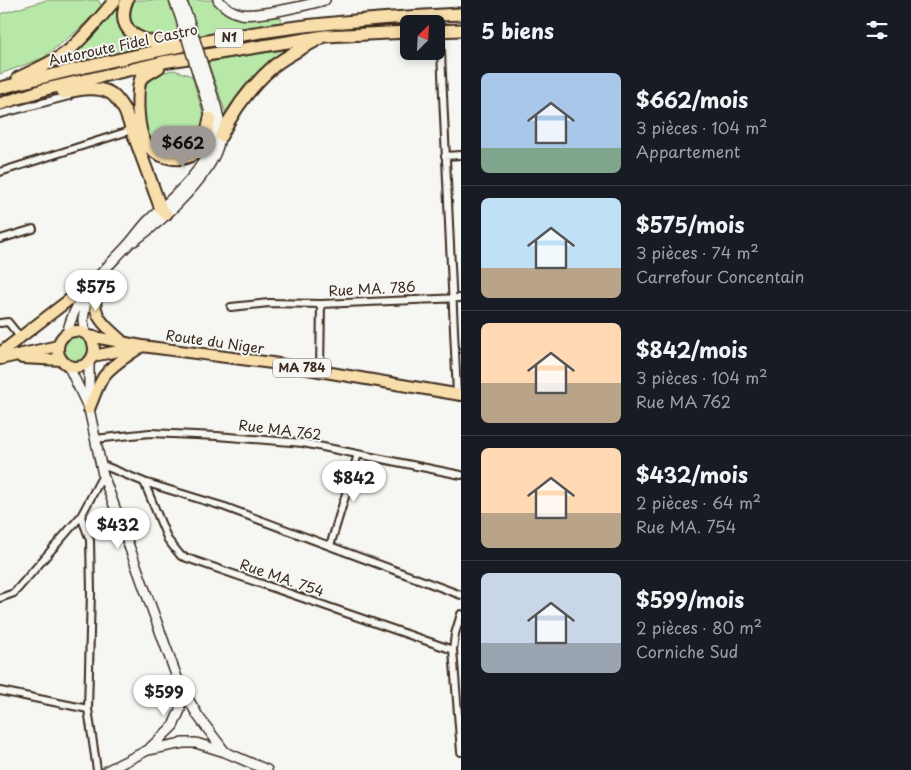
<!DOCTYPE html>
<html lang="fr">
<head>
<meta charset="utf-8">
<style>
  :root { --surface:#171b24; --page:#242831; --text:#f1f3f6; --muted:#9ea1a6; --line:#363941; --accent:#9f9995 }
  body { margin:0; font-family:"Playpen Sans",sans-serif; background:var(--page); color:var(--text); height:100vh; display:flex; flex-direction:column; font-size:19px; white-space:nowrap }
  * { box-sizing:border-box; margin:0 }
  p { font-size:16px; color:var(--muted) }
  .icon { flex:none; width:28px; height:28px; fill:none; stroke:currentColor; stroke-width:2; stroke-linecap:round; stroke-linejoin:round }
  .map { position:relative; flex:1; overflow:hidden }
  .details { display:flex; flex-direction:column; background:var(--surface); width:450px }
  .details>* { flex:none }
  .needle { width:32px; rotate:24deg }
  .controls { position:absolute; left:400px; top:15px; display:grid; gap:10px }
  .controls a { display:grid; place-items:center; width:45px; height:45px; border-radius:8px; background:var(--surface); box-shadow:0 2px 8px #0003; font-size:25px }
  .price { position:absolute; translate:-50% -42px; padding:0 11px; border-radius:18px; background:#fff; color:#222; font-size:16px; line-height:32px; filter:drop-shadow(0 1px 2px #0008) }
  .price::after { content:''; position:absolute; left:50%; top:30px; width:15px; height:11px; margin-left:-8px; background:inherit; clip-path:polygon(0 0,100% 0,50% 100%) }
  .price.selected { background:var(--accent); color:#111 }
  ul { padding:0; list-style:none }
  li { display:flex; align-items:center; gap:15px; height:125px; padding:0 20px }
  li+li { border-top:1px solid var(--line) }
  li span { display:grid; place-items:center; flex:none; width:140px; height:100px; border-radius:8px; color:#555 }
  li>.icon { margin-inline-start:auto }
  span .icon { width:60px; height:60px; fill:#fffc; stroke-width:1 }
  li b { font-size:21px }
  h2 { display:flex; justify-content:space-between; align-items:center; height:60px; padding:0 20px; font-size:21px }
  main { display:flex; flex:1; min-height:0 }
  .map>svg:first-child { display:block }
  .green { fill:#b7e8a8; stroke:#798963 }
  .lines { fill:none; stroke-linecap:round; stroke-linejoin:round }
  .street-casing { stroke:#3b2a1e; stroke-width:10 }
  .secondary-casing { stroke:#3b2a1e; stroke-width:12 }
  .primary-casing { stroke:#3b2a1e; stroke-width:14 }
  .highway-casing { stroke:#3b2a1e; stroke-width:15 }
  .street { stroke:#f6f6f2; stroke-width:6 }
  .secondary { stroke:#f6f6f2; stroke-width:9 }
  .primary { stroke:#f8deab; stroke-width:10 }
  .highway { stroke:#f8deab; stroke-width:11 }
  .secondary-bridge-casing { stroke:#3b2a1e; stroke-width:12; stroke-linecap:butt }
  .secondary-bridge { stroke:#f6f6f2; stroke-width:9 }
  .labels { text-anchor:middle; stroke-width:4; stroke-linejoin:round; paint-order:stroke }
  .shield { fill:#f6f6f2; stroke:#73675e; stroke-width:1 }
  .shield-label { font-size:12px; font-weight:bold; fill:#3b2a1e }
  .street-label { font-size:14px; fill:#3b2a1e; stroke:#f6f6f2 }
</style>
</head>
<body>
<main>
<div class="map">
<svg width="461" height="770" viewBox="0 0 461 770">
  <rect width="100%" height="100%" fill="#f6f6f2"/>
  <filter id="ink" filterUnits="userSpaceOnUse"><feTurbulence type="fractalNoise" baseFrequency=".02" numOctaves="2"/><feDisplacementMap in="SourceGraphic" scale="10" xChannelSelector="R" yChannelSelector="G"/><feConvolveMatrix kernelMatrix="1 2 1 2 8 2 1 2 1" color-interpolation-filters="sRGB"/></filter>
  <g filter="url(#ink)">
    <path class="green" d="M47,0H98L102,6L78,30L43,58L0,74V14Z
      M122,0V26L168,47L32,78L88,39Z
      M133,0H171L176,20L177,36C151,41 114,36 133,0Z
      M187,0H212C234,25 250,19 280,17L282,20L278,25L200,37Z
      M301,47L227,116L208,62Z
      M174,70L192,76L207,126L205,135L185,155H166L151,143L143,122L141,93L147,80L155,74Z
      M61 349a16 16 0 1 1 32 0a16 16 0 1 1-32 0Z"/>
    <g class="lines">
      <g class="street-casing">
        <path id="street" d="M440,31L457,394
          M0,114L69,96
          M445,156L461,155
          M0,172L132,130
          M0,239L33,229
          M231,307L269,303L321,304
          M0,323L8,322L20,337
          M320,371L321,304L461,298
          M95,439L150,433L217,436L303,443L461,475
          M100,464L144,482L225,507L461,595
          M144,482L168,540L181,556L453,650
          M81,516L90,540L91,592L88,709L97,770
          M330,546L358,454
          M0,598L14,593L81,516L103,475
          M461,614L455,634L453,650L461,752
          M0,691L88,709"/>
      </g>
      <g class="secondary-casing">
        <path id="secondary" d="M174,0L181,19
          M181,0L188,18
          M218,0C225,7 231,12 241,14C257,17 308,5 325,0
          M134,241C161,222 219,170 220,135C221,115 212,94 206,75
          M85,333L83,320L87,294
          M67,334C75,296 101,274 126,247C135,238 141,227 151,218C170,200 204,172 210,145C216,122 205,97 198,75
          M89,362V409L103,475L179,683L198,716L225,752
          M68,365L88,407
          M150,748L173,726L180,710L179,685
          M108,770L148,750L183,743H196L225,752L267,770"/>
      </g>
      <g class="primary-casing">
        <path id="primary" d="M96,279C93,315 95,317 122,341
          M58 349a18 18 0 1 1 36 0a18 18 0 1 1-36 0Z
          M89,336L142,346L272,363L461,395
          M0,353L96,279
          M93,356L139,347
          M22,358L62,360
          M0,359L58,346
          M89,409C94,398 97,386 104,376C114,363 130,355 142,346"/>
      </g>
      <g class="highway-casing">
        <path id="highway" d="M127,0C112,36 148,44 175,43
          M436,31L461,30
          M159,67L141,78C137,88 138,98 138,109C139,120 139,132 145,142C151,152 160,156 170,158C198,163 206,141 210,118
          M18,78C35,70 52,63 67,52C85,37 100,18 115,0
          M0,88C91,65 183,43 275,30C337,21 399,17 461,14
          M63,93C77,90 96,85 110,93C116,96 121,105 125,111L161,209L166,214
          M0,104L46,89L163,62L325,36L409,32
          M221,136C234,109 252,85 275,65C288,55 304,47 319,39"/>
      </g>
      <use href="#street" class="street"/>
      <use href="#secondary" class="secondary"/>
      <use href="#primary" class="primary"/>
      <use href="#highway" class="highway"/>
      <g class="secondary-bridge-casing">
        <path id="secondary-bridge" d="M188,18L206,75
          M181,19L198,75"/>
      </g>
      <use href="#secondary-bridge" class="secondary-bridge"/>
    </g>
  </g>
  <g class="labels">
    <g class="shield">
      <rect x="215" y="28.5" width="28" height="19" rx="4"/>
      <rect x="273" y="358.5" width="58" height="19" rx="4"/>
    </g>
    <g class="shield-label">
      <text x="229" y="42">N1</text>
      <text x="302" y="372">MA 784</text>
    </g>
    <g class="street-label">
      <text transform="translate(123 45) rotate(-12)" y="5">Autoroute Fidel Castro</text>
      <text transform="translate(372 289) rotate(-3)" y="5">Rue MA. 786</text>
      <text transform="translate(215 342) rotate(8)" y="5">Route du Niger</text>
      <text transform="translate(280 430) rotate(7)" y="5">Rue MA 762</text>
      <text transform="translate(282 578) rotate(19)" y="5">Rue MA. 754</text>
    </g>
  </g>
</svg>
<div class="controls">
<a><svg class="needle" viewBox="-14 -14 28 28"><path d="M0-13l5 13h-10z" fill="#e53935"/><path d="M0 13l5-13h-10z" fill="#9ea1a6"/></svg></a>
</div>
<b class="price selected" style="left:183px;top:168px">$662</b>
<b class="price" style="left:96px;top:312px">$575</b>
<b class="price" style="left:354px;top:503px">$842</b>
<b class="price" style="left:118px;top:550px">$432</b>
<b class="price" style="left:164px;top:717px">$599</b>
</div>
<section class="details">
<h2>5 biens<svg class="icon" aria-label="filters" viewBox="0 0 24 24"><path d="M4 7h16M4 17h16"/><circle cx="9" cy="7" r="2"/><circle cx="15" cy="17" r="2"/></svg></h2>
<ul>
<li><span style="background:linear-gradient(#a9c7e8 75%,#7fa58c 0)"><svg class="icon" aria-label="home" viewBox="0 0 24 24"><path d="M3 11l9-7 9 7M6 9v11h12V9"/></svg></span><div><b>$662/mois</b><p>3 pièces · 104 m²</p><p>Appartement</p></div></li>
<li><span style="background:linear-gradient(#bfe0f5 70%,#b9a48a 0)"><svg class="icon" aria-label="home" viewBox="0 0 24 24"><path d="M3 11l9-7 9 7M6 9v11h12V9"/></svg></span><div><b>$575/mois</b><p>3 pièces · 74 m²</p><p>Carrefour Concentain</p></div></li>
<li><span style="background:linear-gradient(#ffd9b3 60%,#b9a48a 0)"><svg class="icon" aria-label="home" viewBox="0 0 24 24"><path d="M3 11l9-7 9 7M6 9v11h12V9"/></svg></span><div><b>$842/mois</b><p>3 pièces · 104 m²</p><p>Rue MA 762</p></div></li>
<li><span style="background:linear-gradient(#ffd9b3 65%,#b9a48a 0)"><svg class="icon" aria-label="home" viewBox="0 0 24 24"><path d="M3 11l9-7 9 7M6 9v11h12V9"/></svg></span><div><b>$432/mois</b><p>2 pièces · 64 m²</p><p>Rue MA. 754</p></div></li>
<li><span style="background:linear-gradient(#c9d6e8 70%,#9aa5b1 0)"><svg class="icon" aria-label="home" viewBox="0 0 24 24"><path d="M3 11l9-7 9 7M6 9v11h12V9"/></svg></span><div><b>$599/mois</b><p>2 pièces · 80 m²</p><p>Corniche Sud</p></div></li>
</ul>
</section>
</main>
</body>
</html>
